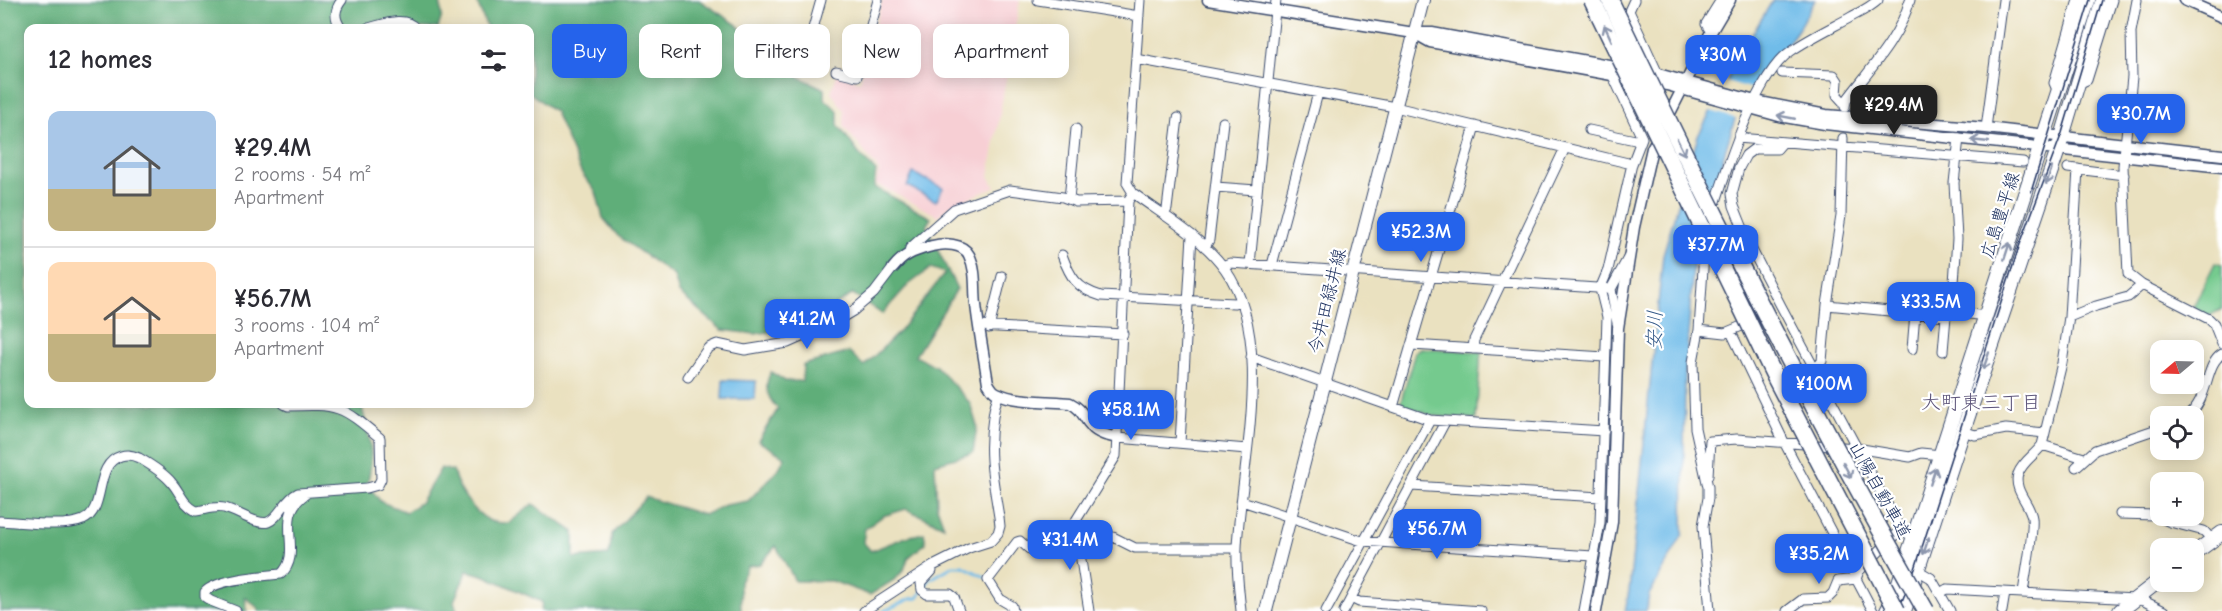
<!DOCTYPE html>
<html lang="en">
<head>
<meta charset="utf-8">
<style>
  :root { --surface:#fff; --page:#f2f2f3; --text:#2b2b33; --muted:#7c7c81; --line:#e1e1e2; --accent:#2563eb }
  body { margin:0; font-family:"Comic Neue","Klee One",sans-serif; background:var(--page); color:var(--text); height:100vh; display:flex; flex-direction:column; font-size:22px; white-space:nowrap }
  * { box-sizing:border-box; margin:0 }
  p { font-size:20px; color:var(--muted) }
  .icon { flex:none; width:33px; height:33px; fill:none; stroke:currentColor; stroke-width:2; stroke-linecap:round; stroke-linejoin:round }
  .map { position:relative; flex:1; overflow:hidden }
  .sheet { position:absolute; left:24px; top:24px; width:510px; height:384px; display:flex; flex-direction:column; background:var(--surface); border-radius:12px; box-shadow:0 3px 15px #0003 }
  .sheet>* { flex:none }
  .hud { position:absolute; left:552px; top:24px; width:570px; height:54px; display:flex; gap:12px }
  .needle { width:39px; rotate:251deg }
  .buttons { position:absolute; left:2150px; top:340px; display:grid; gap:12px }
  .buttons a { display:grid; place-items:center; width:54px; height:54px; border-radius:12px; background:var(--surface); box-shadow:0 3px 15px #0003; font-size:30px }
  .price { position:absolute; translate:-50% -51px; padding:0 14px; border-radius:12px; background:var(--accent); color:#fff; font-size:20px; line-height:39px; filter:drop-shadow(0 2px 3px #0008) }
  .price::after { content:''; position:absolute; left:50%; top:36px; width:18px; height:14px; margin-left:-9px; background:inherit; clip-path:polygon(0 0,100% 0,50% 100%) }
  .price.selected { background:#222; color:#fff }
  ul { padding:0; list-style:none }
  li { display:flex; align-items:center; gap:18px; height:150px; padding:0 24px }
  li+li { border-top:2px solid var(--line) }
  li span { display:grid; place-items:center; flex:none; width:168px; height:120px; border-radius:12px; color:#555 }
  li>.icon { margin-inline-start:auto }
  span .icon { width:72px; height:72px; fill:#fffc; stroke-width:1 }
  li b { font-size:26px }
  h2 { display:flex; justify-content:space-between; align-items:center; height:72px; padding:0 24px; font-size:26px }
  .chip { padding:0 21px; border-radius:12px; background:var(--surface); box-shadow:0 3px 15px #0003; font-size:21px; line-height:54px }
  .chip.selected { background:var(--accent); color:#fff }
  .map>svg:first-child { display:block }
  .built { fill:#f7cfd4 }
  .green { fill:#74ca8e; stroke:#487c76; stroke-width:1.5 }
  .forest { fill:#5fae79; stroke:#3d6e6c; stroke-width:1.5 }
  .water { fill:#6fbce9; stroke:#4576a4; stroke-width:1.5 }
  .pier { fill:#eae1c0 }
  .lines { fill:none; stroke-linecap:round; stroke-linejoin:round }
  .stream { stroke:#6fbce9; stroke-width:3 }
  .minor-casing { stroke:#3a4a6d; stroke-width:11 }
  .tertiary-casing { stroke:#3a4a6d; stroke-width:13 }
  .secondary-casing { stroke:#3a4a6d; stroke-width:14 }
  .primary-casing { stroke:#3a4a6d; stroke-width:16 }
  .minor { stroke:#fff; stroke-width:9 }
  .tertiary { stroke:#fff; stroke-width:10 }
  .secondary { stroke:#fff; stroke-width:12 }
  .primary { stroke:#fff; stroke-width:14 }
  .tram { stroke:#1b2f5e; stroke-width:1.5 }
  .motorway-bridge-casing { stroke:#3a4a6d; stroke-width:19; stroke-linecap:butt }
  .motorway-bridge { stroke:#fff; stroke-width:16 }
  .oneway { stroke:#8d97ae }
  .labels { text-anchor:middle; stroke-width:4.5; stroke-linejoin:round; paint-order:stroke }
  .street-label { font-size:18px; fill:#1b2f5e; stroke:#fff }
  .water-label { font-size:20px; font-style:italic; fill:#345988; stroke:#fff }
  .neighbourhood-label { font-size:20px; fill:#5e567b; stroke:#fff }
</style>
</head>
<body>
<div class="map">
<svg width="2222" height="611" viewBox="0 0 2222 611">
  <rect width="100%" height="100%" fill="#fff"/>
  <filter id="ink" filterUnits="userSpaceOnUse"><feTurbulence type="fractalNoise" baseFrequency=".0167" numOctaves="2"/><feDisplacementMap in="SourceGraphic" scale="12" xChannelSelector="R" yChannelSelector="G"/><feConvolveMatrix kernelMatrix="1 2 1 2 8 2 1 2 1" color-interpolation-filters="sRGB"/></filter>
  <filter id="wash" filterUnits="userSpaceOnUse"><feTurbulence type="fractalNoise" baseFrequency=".008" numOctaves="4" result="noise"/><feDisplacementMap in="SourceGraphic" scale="24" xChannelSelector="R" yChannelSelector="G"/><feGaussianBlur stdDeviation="1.35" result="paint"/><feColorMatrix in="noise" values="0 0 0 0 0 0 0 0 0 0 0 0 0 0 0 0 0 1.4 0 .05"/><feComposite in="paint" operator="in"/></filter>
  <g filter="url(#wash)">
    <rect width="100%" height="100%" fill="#eae1c0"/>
    <path class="built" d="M882,0H1020L989,176L995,187L950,206L938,216L876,184L879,170L844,127V111L831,92L837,74L860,81Z"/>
    <path class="green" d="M2215,263L2222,265V309L2209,316L2193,307Z
      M1421,348L1481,352L1476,419L1433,416L1402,405L1401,401L1415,352Z"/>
    <path class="forest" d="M0,0H440L442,16L438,28H28V404H361C368,431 376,456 367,484L381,502L406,512L420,503L441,468L453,471C458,490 472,511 490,521C495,523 503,523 509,523L533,504L574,532V558L609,555L612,534L646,497L704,515L725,505L748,501L778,470L785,457L758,441L778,409C767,398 763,386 771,372L785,381H802L803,365L849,352L864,366L899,332L945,273L931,268L907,286L882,314L853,294L811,321L781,330L755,334L722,330L679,293L674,276L618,236L603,218L596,192L581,172L555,112L530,93V28H487L476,0H699L736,24L780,68L825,89V99L838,111V125L859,154L876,171L874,187L931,218L926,226L957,289L915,356L936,366L970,403L977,426L973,453L935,464L937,507L944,526L906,509L883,516L865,529L863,542L871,551L906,537L924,533L926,543L908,558L904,570L894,580L870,595L832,581H795L776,546L760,564L748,566L740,582L741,611H541L542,602L483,575L467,571L454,601L457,611H258L259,609L245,597L247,611H0Z"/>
    <path class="water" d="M1773,0H1815L1801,25L1735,119L1694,253L1685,378L1683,534L1649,595L1646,611H1625L1629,591L1663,255L1698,136L1743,49Z
      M913,173L943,188L936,201L907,186Z
      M723,380L756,381L755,399H722Z"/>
    <path class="pier" d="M1723,80L1749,88L1760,86L1738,119L1708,110Z"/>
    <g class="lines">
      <path class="stream" d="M884,611L910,599L918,598L929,580L953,566H963L985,577"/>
    </g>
  </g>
  <g filter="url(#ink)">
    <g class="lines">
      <g class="minor-casing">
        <path id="minor" d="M1038,0L1139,16
          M1140,0L1127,183L1133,193C1164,216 1202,237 1225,269C1276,340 1241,465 1237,547C1236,568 1239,590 1241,611
          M1634,0L1629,11L1658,74
          M2137,0L2131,32L2132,77L2123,166L2128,274L2142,285L2209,319L2214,324L2222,344
          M341,28C334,18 334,10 342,0
          M368,28C382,25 404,15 415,28
          M1711,32L1706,24L1721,0
          M810,39L821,0
          M1136,59L1395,107L1632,164
          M836,71L857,76L878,0
          M1782,73L1834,75L1838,81L1837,95L1845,104
          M2078,84L2087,80L2112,0
          M2058,92L2054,83L2078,0
          M1845,107L1846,101C1870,69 1899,39 1910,0
          M1986,128L2003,0
          M1589,130L1635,140L1642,138
          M1738,138L2023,162
          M1783,142L1777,149H1754L1746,155L1739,168L1732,194L1734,206L1750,246L1781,306L1874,480L1901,530L1914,537
          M2068,168L2124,175
          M1216,187L1256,190
          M1069,199L1076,129
          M1713,211C1726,170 1756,74 1791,51C1810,38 1831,28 1851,17C1860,12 1871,7 1878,0
          M1164,215L1167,209L1178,118
          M1705,238L1699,330L1693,362L1695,428L1708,487V498L1703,526L1710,611
          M1205,247L1209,240L1223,122
          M909,254L910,248L954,209L1010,190L1063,197L1076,202L1128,201
          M1062,255C1070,277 1077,289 1101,296L1234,303L1240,301
          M1250,264L1276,0
          M1272,265L1318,93
          M1223,266L1230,263L1611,289
          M1827,305L1900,312
          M1952,312L1957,239L1954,183L1959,138
          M2069,317L2096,306L2128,297L2142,285
          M1617,323L1611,289L1628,258
          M979,326L1123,334
          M989,328L1002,276
          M1699,330L1725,333L1751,322
          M1731,332L1784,442L1873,611
          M1412,345L1605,357
          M1473,349L1474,340L1565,148
          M1912,349L1915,313L1946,316L1952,312L1987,316
          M1943,351L1946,316
          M1251,357L1430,420L1604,431
          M1815,370L1822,361L1827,305L1841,216L1843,138
          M688,377L708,348L717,344L745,350L788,343L833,323L853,311L874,293L893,268
          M1393,407L1475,126
          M2186,417C2210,400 2204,365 2222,354
          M1963,431L1975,435L2006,429L2045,433
          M1118,438L1247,449
          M1180,443L1192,235
          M2042,445L2084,458
          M2076,467L2095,450L2160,428
          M1708,476L1710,441L1737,439L1856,448L1910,457L1921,453L1941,455
          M1411,486L1601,497
          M1242,501L1362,541L1593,556
          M2120,514L2155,515L2170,522L2204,531L2212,540
          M0,521C22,522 65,528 83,520C107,510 93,464 121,456C127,454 133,455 139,458C151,465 164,473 172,483C182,495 182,503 196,511C204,510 215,506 224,508C236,510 257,526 268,522C279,518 284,500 298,493L367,488L378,485L381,479L380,438C341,405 338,404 288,406L284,404
          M1075,522L1076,528L1113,537L1135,548H1237
          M1076,528L1089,611
          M932,571L921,583L922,590L927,594H950L954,597L959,611
          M1919,571L1931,578L1950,611
          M1856,579L1859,571L1901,530
          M1940,593L1947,589L2135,599L2144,601L2164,611
          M2023,593C2025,576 2034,533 2032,518C2030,503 2013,491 2018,474C2023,461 2034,456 2042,445L2062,363L2069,317L2078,169
          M1351,598L1359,602L1481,611
          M236,611L211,601L205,597V592C216,579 263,576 281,574C305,552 272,516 306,494
          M864,611L933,566L969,548L991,541L998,533L1000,526L999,517C993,479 987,455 993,417C994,409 995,402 999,395
          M1013,611L1012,606L1000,599L988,580L1017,542L1020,541L1029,549H1032L1054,537L1072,532L1075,522L1116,456L1128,201L1133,193
          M1326,611L1430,420
          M1344,611L1445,422
          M1584,611L1600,523L1607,317L1600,289L1608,270L1632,164L1642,138L1611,72
          M1787,611L1803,599L1828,598L1833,593L1838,581L1856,579
          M2002,611L2005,593"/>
      </g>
      <g class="tertiary-casing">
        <path id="tertiary" d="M1208,0L1414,33H1432L1658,74L1755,101L1826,115L1986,128L2222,155
          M2184,0L2222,17
          M1414,33L1430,42L1667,85L1779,116L1825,124L2222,167
          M1666,121L1711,32L1730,0
          M893,268C905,253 915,251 932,246C944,243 963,243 969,255C977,271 974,289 976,305C979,331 984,357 988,383C991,387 992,391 997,393C1014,402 1050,401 1070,403C1084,410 1082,417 1092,427C1098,434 1109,436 1118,438
          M1596,611L1612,522L1618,328L1634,227L1652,148L1659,135"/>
      </g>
      <g class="secondary-casing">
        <path id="secondary" d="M1266,611L1423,0"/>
      </g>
      <g class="primary-casing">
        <path id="primary" d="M2193,554L2222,533
          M1887,611L1894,598L2088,0
          M1904,611L1963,431L2058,150L2103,0
          M2120,611L2160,580"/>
      </g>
      <use href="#minor" class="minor"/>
      <use href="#tertiary" class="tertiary"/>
      <use href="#secondary" class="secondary"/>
      <use href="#primary" class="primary"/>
      <path class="tram" d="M2031,192L2090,0
        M1898,611L1915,569L2019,247L2062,133L2102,0"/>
      <g class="motorway-bridge-casing">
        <path id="motorway-bridge" d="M1592,0L1776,379L1897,611
          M1610,0C1709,207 1812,412 1926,611"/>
      </g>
      <use href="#motorway-bridge" class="motorway-bridge"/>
    </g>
    <defs><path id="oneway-shaft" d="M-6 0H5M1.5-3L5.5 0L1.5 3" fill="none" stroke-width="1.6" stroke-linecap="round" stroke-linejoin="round" transform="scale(1.5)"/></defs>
    <g class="oneway">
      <use href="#oneway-shaft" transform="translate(1608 33) rotate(-115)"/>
      <use href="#oneway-shaft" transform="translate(1786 117) rotate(-169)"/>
      <use href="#oneway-shaft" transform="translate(1980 141) rotate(-174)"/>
      <use href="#oneway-shaft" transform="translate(1681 147) rotate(64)"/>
      <use href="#oneway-shaft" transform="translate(2049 176) rotate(109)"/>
      <use href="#oneway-shaft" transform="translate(2007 251) rotate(-72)"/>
      <use href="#oneway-shaft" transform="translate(1986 361) rotate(109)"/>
      <use href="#oneway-shaft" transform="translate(1847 470) rotate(62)"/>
      <use href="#oneway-shaft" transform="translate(1933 476) rotate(-72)"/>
      <use href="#oneway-shaft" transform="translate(1926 546) rotate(108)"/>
    </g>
  </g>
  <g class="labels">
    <g class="street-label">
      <text transform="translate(2000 215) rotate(-72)" y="6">広島豊平線</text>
      <text transform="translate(1327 301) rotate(-76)" y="6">今井田緑井線</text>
      <text transform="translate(1880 490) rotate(61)" y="6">山陽自動車道</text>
    </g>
    <g class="water-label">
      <text transform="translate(1654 330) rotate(-88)" y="7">安川</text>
    </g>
    <g class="neighbourhood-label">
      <text x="1981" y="409">大町東三丁目</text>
    </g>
  </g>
</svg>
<div class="buttons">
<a><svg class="needle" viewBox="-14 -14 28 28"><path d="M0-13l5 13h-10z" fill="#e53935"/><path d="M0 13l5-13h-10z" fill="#7c7c81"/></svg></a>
<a><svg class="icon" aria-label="locate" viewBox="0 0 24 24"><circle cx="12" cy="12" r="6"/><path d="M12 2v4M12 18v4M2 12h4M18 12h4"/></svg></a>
<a>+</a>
<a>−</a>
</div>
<b class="price" style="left:1723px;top:86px">¥30M</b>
<b class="price selected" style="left:1894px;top:136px">¥29.4M</b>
<b class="price" style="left:2141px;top:145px">¥30.7M</b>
<b class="price" style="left:1421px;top:263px">¥52.3M</b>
<b class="price" style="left:1716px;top:276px">¥37.7M</b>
<b class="price" style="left:1931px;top:333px">¥33.5M</b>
<b class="price" style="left:807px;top:350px">¥41.2M</b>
<b class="price" style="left:1824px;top:415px">¥100M</b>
<b class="price" style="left:1131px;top:441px">¥58.1M</b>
<b class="price" style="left:1437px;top:560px">¥56.7M</b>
<b class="price" style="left:1070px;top:571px">¥31.4M</b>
<b class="price" style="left:1819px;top:585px">¥35.2M</b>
<div class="hud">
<a class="chip selected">Buy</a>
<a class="chip">Rent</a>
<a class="chip">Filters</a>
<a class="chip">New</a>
<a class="chip">Apartment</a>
</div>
<section class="sheet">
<h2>12 homes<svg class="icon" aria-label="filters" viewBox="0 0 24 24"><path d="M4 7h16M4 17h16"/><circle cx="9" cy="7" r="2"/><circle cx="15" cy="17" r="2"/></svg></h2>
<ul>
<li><span style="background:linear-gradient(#a9c7e8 65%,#c2b280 0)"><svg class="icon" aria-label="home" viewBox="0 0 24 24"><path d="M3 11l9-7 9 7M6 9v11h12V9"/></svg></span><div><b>¥29.4M</b><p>2 rooms · 54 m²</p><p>Apartment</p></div></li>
<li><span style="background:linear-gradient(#ffd9b3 60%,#c2b280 0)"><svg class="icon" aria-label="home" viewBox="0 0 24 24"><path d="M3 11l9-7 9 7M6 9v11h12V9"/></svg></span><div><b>¥56.7M</b><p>3 rooms · 104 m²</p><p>Apartment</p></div></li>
</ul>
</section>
</div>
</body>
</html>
